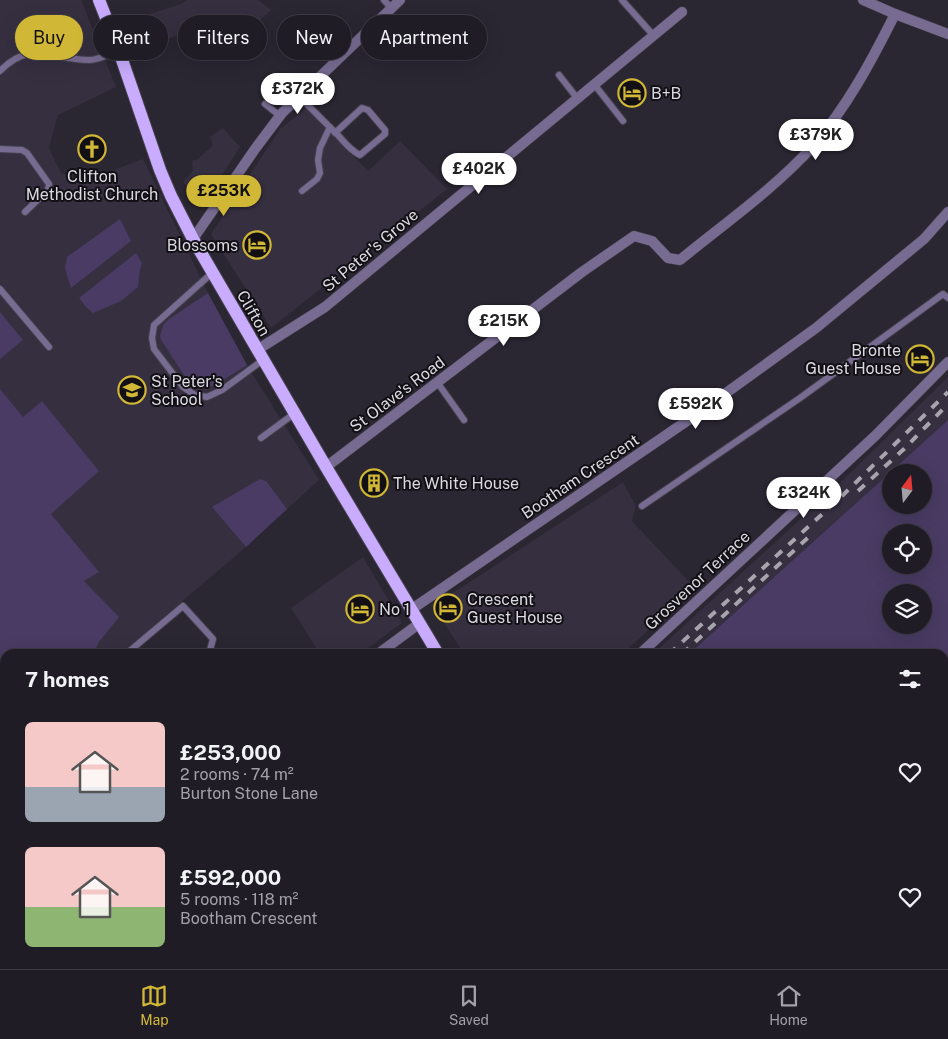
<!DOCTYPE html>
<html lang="en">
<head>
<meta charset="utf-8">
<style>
  :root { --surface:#201c26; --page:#28252e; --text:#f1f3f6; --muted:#a2a1a7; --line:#3d3a43; --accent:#d1b736 }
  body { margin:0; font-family:"Public Sans",sans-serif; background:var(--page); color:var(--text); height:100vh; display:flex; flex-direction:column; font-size:19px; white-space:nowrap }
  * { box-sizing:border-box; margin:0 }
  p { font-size:16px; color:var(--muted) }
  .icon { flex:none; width:28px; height:28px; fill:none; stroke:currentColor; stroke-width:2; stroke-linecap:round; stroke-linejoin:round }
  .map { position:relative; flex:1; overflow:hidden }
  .details { position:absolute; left:0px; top:649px; width:949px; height:321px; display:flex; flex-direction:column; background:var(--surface); border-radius:15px 15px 0 0; box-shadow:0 5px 20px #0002,0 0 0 1px var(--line) }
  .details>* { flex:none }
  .guide { position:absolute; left:15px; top:15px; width:500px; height:45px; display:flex; gap:10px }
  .needle { width:32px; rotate:16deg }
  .tools { position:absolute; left:882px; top:464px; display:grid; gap:10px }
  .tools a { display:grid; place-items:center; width:50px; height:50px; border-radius:50%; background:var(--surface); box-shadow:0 5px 20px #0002,0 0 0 1px var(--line); font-size:25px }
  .price { position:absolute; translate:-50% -42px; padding:0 11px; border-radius:18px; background:#fff; color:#222; font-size:16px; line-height:32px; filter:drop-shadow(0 1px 2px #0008) }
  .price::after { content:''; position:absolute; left:50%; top:30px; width:15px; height:11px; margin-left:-8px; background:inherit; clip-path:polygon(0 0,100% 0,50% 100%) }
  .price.on { background:var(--accent); color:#111 }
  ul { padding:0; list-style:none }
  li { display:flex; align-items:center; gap:15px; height:125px; padding:0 25px }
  li span { display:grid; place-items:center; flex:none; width:140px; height:100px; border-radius:8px; color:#555 }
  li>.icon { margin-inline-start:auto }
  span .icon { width:60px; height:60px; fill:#fffc; stroke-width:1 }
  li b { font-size:21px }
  h2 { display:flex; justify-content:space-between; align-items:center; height:60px; padding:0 25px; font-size:21px }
  .pill { padding:0 18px; border-radius:22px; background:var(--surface); box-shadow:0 5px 20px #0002,0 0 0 1px var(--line); font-size:18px; line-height:45px }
  .pill.on { background:var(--accent); color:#111 }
  .tabs { display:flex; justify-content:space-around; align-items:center; height:70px; border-top:1px solid var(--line); background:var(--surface); font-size:14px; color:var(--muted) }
  .tabs a { display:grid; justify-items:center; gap:2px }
  .tabs .on { color:var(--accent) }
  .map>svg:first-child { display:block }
  .built { fill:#352f40 }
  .green { fill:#493b63; fill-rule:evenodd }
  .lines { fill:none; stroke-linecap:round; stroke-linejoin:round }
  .service-casing { stroke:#46434e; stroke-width:8 }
  .minor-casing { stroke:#46434e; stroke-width:11 }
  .primary-casing { stroke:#46434e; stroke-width:14 }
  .service { stroke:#786b92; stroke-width:6 }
  .minor { stroke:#786b92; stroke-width:10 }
  .primary { stroke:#c9acfe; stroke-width:12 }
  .rail { stroke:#a7a4ad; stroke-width:4; stroke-dasharray:9 9; stroke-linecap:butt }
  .labels { text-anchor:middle; stroke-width:4; stroke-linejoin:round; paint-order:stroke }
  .poi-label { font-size:16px; fill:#dbd9e1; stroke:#121015; text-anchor:start }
  .street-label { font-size:16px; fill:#dbd9e1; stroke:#121015 }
</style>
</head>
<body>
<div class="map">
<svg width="948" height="969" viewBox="0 0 948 969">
  <rect width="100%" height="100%" fill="#2a2632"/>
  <path class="built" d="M0,0H81L116,87L58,115L49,148L61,173L85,181L143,159L208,293L247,365L319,480L246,547L120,654H5V751L0,755Z
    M187,0H258L271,10L258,22L264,28L238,59L194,29L152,45L140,17L181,4Z
    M306,108L368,171L400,141L447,189L271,328L211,234L280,129Z
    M223,128L240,147L205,202L201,205L195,204L183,181L193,171L192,161L198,159L213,145L210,137Z
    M948,377V420L689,654H653L842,481Z
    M623,482L636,506L632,521L695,588L622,654H464L433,606Z
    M363,557L402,623L360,654H320L291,608Z
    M948,816V969H713L709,965H944V819Z
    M0,819L5,824V965H18L13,969H0Z"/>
  <path class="green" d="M120,219L131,241L71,288L65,268L67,257Z
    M136,253L142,263L140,269L138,287L121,301L93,313L86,307L79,298Z
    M208,293L247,365L214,386L206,387L194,386L188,381L161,340L160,336L163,325L169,319Z
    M0,312L23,340L0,359Z
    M0,389L23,417L42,401L99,471L51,514L99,572L84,581L119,617L99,642L93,654H5V738L0,743Z
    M948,420V730L944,734V654H689ZM891,472H924V505H891ZM891,532H924V565H891ZM924,592V625H891V592Z
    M260,479L266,481L287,509L246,547L212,507Z
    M948,869V964L941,969H861L858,965H944V872Z"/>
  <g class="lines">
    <g class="service-casing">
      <path id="service" d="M384,0L391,8
        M622,0L654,36
        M0,71C31,39 53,60 89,60C98,60 110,54 119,51
        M559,75L577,98
        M594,84L623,121
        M290,87C306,103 321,119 337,134C344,142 351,151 360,155L385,134V130L368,110L362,108L335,133
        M265,104L280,116
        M0,149L22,150L27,153L49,184L48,190L25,212
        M302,191L317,179L320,173L318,160L320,148L330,127
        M212,273L154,325L152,338L154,349L183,387L195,395L207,397L222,390L263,360
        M0,289L49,347
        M437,382L464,420
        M261,438L295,413
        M642,506L800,398L943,294L948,298
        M126,654L183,606L213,639L209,654
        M944,746L948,743
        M0,760L5,755"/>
    </g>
    <g class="minor-casing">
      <path id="minor" d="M863,0L895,14L948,34
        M193,239L255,149L282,113L400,0
        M257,350L325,307L682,12
        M326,467L582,272L634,236L652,241L668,258L680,260C725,223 774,189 813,146C847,107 872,60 895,14
        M412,609L697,414L816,328L924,239L948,212
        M378,654L420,623
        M640,654L875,436L948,362
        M0,801L5,808
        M292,969L295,965
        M578,969L584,965"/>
    </g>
    <g class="primary-casing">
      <path id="primary" d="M99,0L119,51L160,170L171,196L193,239L326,467L438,654
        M628,965L630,969"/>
    </g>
    <use href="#service" class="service"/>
    <use href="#minor" class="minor"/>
    <use href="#primary" class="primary"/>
    <path class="rail" d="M858,491L904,449L948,404
      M669,654L842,496L948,392
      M682,654L813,533
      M330,969L334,965"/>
  </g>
  <defs>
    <g id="hotel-ring" transform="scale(1.4375)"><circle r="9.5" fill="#121015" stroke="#d1b736" stroke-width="1.5"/><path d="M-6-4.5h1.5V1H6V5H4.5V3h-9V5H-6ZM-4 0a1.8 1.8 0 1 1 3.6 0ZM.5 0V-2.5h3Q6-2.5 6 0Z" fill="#d1b736"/></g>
    <g id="church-ring" transform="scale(1.4375)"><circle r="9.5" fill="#121015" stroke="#d1b736" stroke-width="1.5"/><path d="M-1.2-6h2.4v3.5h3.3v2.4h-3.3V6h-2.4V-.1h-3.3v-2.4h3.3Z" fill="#d1b736"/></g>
    <g id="school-ring" transform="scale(1.4375)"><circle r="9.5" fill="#121015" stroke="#d1b736" stroke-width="1.5"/><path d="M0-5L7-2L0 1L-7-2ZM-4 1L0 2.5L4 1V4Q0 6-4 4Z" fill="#d1b736"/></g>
    <g id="building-ring" transform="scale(1.4375)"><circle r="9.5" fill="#121015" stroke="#d1b736" stroke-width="1.5"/><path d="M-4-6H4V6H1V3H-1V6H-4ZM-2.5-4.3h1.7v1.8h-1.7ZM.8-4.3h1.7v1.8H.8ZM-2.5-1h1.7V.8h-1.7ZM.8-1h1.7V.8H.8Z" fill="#d1b736"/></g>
  </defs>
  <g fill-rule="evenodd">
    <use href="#hotel-ring" x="632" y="93"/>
    <use href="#church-ring" x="92" y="149"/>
    <use href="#hotel-ring" x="257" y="245"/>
    <use href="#hotel-ring" x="920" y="359"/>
    <use href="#school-ring" x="132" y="390"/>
    <use href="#building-ring" x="374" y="483"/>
    <use href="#hotel-ring" x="448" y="608"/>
    <use href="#hotel-ring" x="360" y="609"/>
  </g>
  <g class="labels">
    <g class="poi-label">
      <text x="651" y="99">B+B</text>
      <text x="92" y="182" text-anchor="middle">Clifton<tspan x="92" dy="18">Methodist Church</tspan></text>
      <text x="238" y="251" text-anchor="end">Blossoms</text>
      <text x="901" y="356" text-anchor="end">Bronte<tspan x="901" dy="18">Guest House</tspan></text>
      <text x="151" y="387">St Peter's<tspan x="151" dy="18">School</tspan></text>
      <text x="393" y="489">The White House</text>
      <text x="467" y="605">Crescent<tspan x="467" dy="18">Guest House</tspan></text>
      <text x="379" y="615">No 1</text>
    </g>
    <g class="street-label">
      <text transform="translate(370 250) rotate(-40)" y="6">St Peter's Grove</text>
      <text transform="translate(254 313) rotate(60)" y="6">Clifton</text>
      <text transform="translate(397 394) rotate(-37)" y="6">St Olave's Road</text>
      <text transform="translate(580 476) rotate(-34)" y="6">Bootham Crescent</text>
      <text transform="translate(697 580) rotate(-43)" y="6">Grosvenor Terrace</text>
    </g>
  </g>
</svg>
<div class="tools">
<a><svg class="needle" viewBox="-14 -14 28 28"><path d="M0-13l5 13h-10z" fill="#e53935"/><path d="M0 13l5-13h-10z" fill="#a2a1a7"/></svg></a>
<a><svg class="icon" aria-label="locate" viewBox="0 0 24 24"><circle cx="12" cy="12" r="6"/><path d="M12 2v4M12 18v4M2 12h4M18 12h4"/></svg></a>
<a><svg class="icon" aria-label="layers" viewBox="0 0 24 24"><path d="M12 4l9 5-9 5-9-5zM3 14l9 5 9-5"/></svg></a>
</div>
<b class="price" style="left:298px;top:115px">£372K</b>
<b class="price" style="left:816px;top:161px">£379K</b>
<b class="price" style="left:479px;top:195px">£402K</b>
<b class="price on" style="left:224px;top:217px">£253K</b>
<b class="price" style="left:504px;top:347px">£215K</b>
<b class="price" style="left:696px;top:430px">£592K</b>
<b class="price" style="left:804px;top:519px">£324K</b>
<div class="guide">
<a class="pill on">Buy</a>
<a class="pill">Rent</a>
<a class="pill">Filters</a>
<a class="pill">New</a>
<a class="pill">Apartment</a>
</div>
<section class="details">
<h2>7 homes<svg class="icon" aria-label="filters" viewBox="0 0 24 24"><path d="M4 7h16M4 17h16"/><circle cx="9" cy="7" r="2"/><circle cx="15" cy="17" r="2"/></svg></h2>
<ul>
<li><span style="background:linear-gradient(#f6c9c9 65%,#9aa5b1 0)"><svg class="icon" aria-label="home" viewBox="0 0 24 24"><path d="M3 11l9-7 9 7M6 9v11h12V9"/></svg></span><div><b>£253,000</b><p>2 rooms · 74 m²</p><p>Burton Stone Lane</p></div><svg class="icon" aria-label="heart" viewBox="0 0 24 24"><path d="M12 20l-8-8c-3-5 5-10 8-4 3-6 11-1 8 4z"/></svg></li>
<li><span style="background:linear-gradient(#f6c9c9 60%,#8fb573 0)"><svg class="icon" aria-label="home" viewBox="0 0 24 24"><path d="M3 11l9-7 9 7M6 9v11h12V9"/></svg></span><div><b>£592,000</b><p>5 rooms · 118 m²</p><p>Bootham Crescent</p></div><svg class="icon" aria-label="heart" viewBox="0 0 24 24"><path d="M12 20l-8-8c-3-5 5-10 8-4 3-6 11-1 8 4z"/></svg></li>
</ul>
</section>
</div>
<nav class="tabs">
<a class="on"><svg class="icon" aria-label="map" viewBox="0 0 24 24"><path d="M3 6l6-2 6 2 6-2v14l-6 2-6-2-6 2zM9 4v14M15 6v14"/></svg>Map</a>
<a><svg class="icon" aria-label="saved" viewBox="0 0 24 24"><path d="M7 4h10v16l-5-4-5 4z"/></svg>Saved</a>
<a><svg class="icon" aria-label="home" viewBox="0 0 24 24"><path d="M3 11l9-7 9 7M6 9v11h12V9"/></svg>Home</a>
</nav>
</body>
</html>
